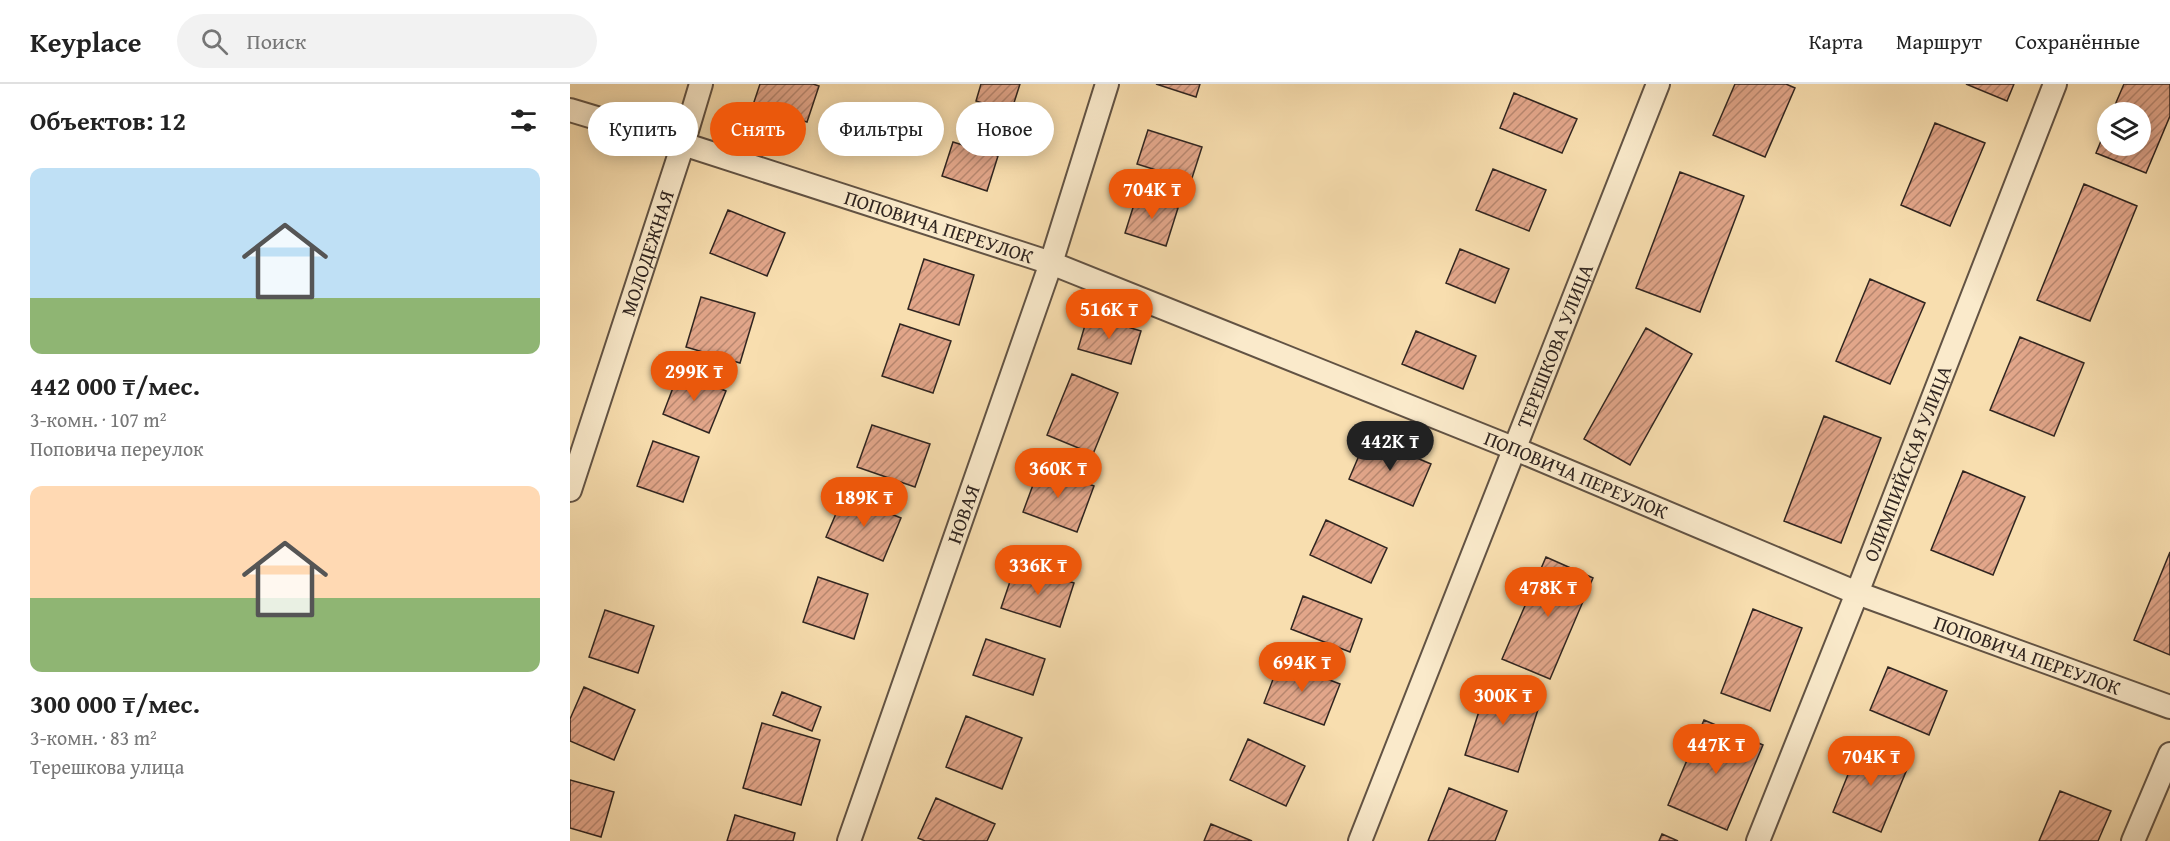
<!DOCTYPE html>
<html lang="ru">
<head>
<meta charset="utf-8">
<style>
  :root { --surface:#fff; --page:#f2f2f2; --text:#222; --muted:#767676; --line:#e0e0e0; --accent:#ea580c }
  body { margin:0; font-family:"Gentium Book Plus",serif; background:var(--page); color:var(--text); height:100vh; display:flex; flex-direction:column; font-size:22px; white-space:nowrap }
  * { box-sizing:border-box; margin:0 }
  p { font-size:20px; color:var(--muted) }
  .icon { flex:none; width:33px; height:33px; fill:none; stroke:currentColor; stroke-width:2; stroke-linecap:round; stroke-linejoin:round }
  .map { position:relative; flex:1; overflow:hidden }
  .side { display:flex; flex-direction:column; background:var(--surface); width:570px }
  .side>* { flex:none }
  .hud { position:absolute; left:18px; top:18px; width:570px; height:54px; display:flex; gap:12px }
  .tools { position:absolute; left:1527px; top:18px; display:grid; gap:12px }
  .tools a { display:grid; place-items:center; width:54px; height:54px; border-radius:50%; background:var(--surface); box-shadow:0 3px 15px #0003; font-size:30px }
  .price { position:absolute; translate:-50% -51px; padding:0 14px; border-radius:21px; background:var(--accent); color:#fff; font-size:20px; line-height:39px; filter:drop-shadow(0 2px 3px #0008) }
  .price::after { content:''; position:absolute; left:50%; top:36px; width:18px; height:14px; margin-left:-9px; background:inherit; clip-path:polygon(0 0,100% 0,50% 100%) }
  .price.on { background:#222; color:#fff }
  ul { padding:0; list-style:none }
  li { display:grid; align-content:center; gap:12px; height:318px; padding:0 30px }
  li span { display:grid; place-items:center; height:186px; border-radius:12px; color:#555 }
  li>.icon { margin-inline-start:auto }
  span .icon { width:108px; height:108px; fill:#fffc; stroke-width:1 }
  li b { font-size:26px }
  h2 { display:flex; justify-content:space-between; align-items:center; height:72px; padding:0 30px; font-size:26px }
  .pill { padding:0 21px; border-radius:27px; background:var(--surface); box-shadow:0 3px 15px #0003; font-size:21px; line-height:54px }
  .pill.on { background:var(--accent); color:#fff }
  header { display:flex; align-items:center; gap:36px; box-sizing:border-box; height:84px; padding:0 30px; background:var(--surface); border-bottom:2px solid var(--line) }
  header strong { font-size:28px }
  nav { display:flex; gap:33px; margin-inline-start:auto; font-size:21px }
  .search { width:420px; height:54px; background:var(--page); display:flex; align-items:center; gap:15px; box-sizing:border-box; padding:0 21px; border-radius:33px; color:var(--muted); font-size:22px }
  main { display:flex; flex:1; min-height:0 }
  .map>svg:first-child { display:block }
  .building { fill:url(#building-hatch); stroke:#302520; stroke-width:1.5 }
  .lines { fill:none; stroke-linecap:round; stroke-linejoin:round }
  .street-casing { stroke:#625344; stroke-width:26 }
  .street { stroke:#faeacb; stroke-width:22 }
  .labels { text-anchor:middle; stroke-width:4.5; stroke-linejoin:round; paint-order:stroke }
  .street-label { font-size:20px; fill:#302520; stroke:#faeacb }
</style>
</head>
<body>
<header>
<strong>Keyplace</strong>
<div class="search"><svg class="icon" aria-label="search" viewBox="0 0 24 24"><circle cx="10" cy="10" r="6"/><path d="M15 15l6 6"/></svg>Поиск</div>
<nav><a>Карта</a><a>Маршрут</a><a>Сохранённые</a></nav>
</header>
<main>
<section class="side">
<h2>Объектов: 12<svg class="icon" aria-label="filters" viewBox="0 0 24 24"><path d="M4 7h16M4 17h16"/><circle cx="9" cy="7" r="2"/><circle cx="15" cy="17" r="2"/></svg></h2>
<ul>
<li><span style="background:linear-gradient(#bfe0f5 70%,#8fb573 0)"><svg class="icon" aria-label="home" viewBox="0 0 24 24"><path d="M3 11l9-7 9 7M6 9v11h12V9"/></svg></span><div><b>442 000 ₸/мес.</b><p>3-комн. · 107 m²</p><p>Поповича переулок</p></div></li>
<li><span style="background:linear-gradient(#ffd9b3 60%,#8fb573 0)"><svg class="icon" aria-label="home" viewBox="0 0 24 24"><path d="M3 11l9-7 9 7M6 9v11h12V9"/></svg></span><div><b>300 000 ₸/мес.</b><p>3-комн. · 83 m²</p><p>Терешкова улица</p></div></li>
</ul>
</section>
<div class="map">
<svg width="1600" height="757" viewBox="0 0 1600 757">
  <defs>
    <pattern id="building-hatch" width="6" height="6" patternUnits="userSpaceOnUse" patternTransform="scale(1.5)"><rect width="6" height="6" fill="#e2a68a"/><path d="M-1 1l2-2M0 6l6-6M5 7l2-2" fill="none" stroke="#b88770"/></pattern>
  </defs>
  <rect width="100%" height="100%" fill="#f8deaf"/>
  <filter id="stains"><feTurbulence type="fractalNoise" baseFrequency=".00333" numOctaves="4"/><feColorMatrix values="0 0 0 0 .2 0 0 0 0 .09 0 0 0 0 .02 0 0 0 .5 -.17"/></filter>
  <radialGradient id="worn" r=".72"><stop offset=".6" stop-color="#630" stop-opacity="0"/><stop offset="1" stop-color="#630" stop-opacity=".3"/></radialGradient>
  <path class="building" d="M190,0H243L249,2L237,38L183,21Z
    M411,0H450L441,28L406,17Z
    M586,0H630L626,13Z
    M1165,0H1216L1225,4L1195,73L1143,51Z
    M1396,0H1444L1437,17Z
    M1554,0H1600V32L1576,89L1526,69L1538,40V62H1570V28H1542Z
    M944,9L1007,35L992,69L930,44Z
    M1365,39L1415,59L1380,142L1331,121Z
    M578,46L632,63L621,97L567,80Z
    M383,58L428,72L417,107L372,92Z
    M923,85L976,106L959,147L906,126Z
    M1110,88L1174,112L1130,228L1066,204Z
    M1514,100L1567,122L1520,237L1467,216Z
    M567,111L608,124L596,162L555,149Z
    M158,126L215,149L197,192L140,169Z
    M890,165L939,185L925,219L876,199Z
    M354,175L404,191L389,241L338,225Z
    M1300,195L1355,219L1320,300L1266,277Z
    M131,213L185,229L170,279L116,263Z
    M518,231L571,247L561,280L508,265Z
    M330,240L381,257L363,309L312,292Z
    M1076,244L1122,270L1060,381L1014,355Z
    M846,247L906,272L893,305L832,280Z
    M1450,253L1514,279L1484,352L1420,326Z
    M109,288L156,307L139,349L93,330Z
    M502,290L548,309L523,370L477,351Z
    M1254,332L1311,354L1271,459L1214,437Z
    M302,341L360,360L345,403L287,383Z
    M797,353L861,380L843,422L779,395Z
    M83,357L129,373L113,418L67,402Z
    M470,382L524,402L507,448L453,428Z
    M1393,387L1455,413L1423,491L1361,466Z
    M274,411L331,434L313,477L256,453Z
    M756,436L817,464L801,499L740,471Z
    M1600,468V571L1564,556Z
    M976,473L1023,494L980,595L932,575Z
    M446,480L504,499L490,543L431,524Z
    M248,493L298,510L284,555L233,538Z
    M733,512L792,535L780,568L721,545Z
    M1183,525L1232,544L1200,627L1151,609Z
    M35,526L84,542L68,589L19,573Z
    M416,555L475,575L463,611L403,591Z
    M710,577L770,600L754,641L694,619Z
    M1318,583L1377,607L1359,651L1300,626Z
    M919,596L972,613L948,688L895,671Z
    M14,603L65,626L44,676L0,657V635Z
    M212,608L251,623L242,647L203,631Z
    M396,632L452,654L432,705L376,683Z
    M1134,636L1193,661L1157,746L1098,721Z
    M192,639L250,656L231,721L173,704Z
    M678,655L735,682L716,722L660,696Z
    M1291,658L1340,678L1311,748L1263,728Z
    M0,696L44,708L31,753L0,744Z
    M879,704L937,727L925,757H858Z
    M1490,707L1541,727L1528,757H1469Z
    M366,714L425,740L417,757H355L348,754Z
    M165,731L225,749L223,757H157Z
    M641,740L682,757H634Z
    M1092,750L1108,757H1089Z"/>
  <g class="lines">
    <g class="street-casing">
      <g id="street">
        <path id="s1" d="M0,26L113,60L481,179L943,364L1287,509L1600,623"/>
        <path id="s2" d="M0,406L113,60L131,0"/>
        <path id="s3" d="M279,757L481,179L537,0"/>
        <path id="s4" d="M790,757L1088,0"/>
        <path id="s5" d="M1188,757L1287,509L1485,0"/>
        <path d="M1563,757L1600,670"/>
      </g>
    </g>
    <use href="#street" class="street"/>
  </g>
  <g class="labels">
    <g class="street-label">
      <text dy="7" stroke="none"><textPath href="#s1" startOffset="387">ПОПОВИЧА ПЕРЕУЛОК</textPath></text>
      <text dy="7" stroke="none"><textPath href="#s2" startOffset="249">МОЛОДЕЖНАЯ</textPath></text>
      <text dy="7" stroke="none"><textPath href="#s4" startOffset="532">ТЕРЕШКОВА УЛИЦА</textPath></text>
      <text dy="7" stroke="none"><textPath href="#s5" startOffset="406">ОЛИМПИЙСКАЯ УЛИЦА</textPath></text>
      <text dy="7" stroke="none"><textPath href="#s1" startOffset="1071">ПОПОВИЧА ПЕРЕУЛОК</textPath></text>
      <text dy="7" stroke="none"><textPath href="#s3" startOffset="346">НОВАЯ</textPath></text>
      <text dy="7" stroke="none"><textPath href="#s1" startOffset="1557">ПОПОВИЧА ПЕРЕУЛОК</textPath></text>
    </g>
  </g>
  <rect width="100%" height="100%" filter="url(#stains)"/>
  <rect width="100%" height="100%" fill="url(#worn)"/>
</svg>
<div class="tools">
<a><svg class="icon" aria-label="layers" viewBox="0 0 24 24"><path d="M12 4l9 5-9 5-9-5zM3 14l9 5 9-5"/></svg></a>
</div>
<b class="price" style="left:582px;top:136px">704K ₸</b>
<b class="price" style="left:539px;top:256px">516K ₸</b>
<b class="price" style="left:124px;top:318px">299K ₸</b>
<b class="price on" style="left:820px;top:388px">442K ₸</b>
<b class="price" style="left:488px;top:415px">360K ₸</b>
<b class="price" style="left:294px;top:444px">189K ₸</b>
<b class="price" style="left:468px;top:512px">336K ₸</b>
<b class="price" style="left:978px;top:534px">478K ₸</b>
<b class="price" style="left:732px;top:609px">694K ₸</b>
<b class="price" style="left:933px;top:642px">300K ₸</b>
<b class="price" style="left:1146px;top:691px">447K ₸</b>
<b class="price" style="left:1301px;top:703px">704K ₸</b>
<div class="hud">
<a class="pill">Купить</a>
<a class="pill on">Снять</a>
<a class="pill">Фильтры</a>
<a class="pill">Новое</a>
</div>
</div>
</main>
</body>
</html>
